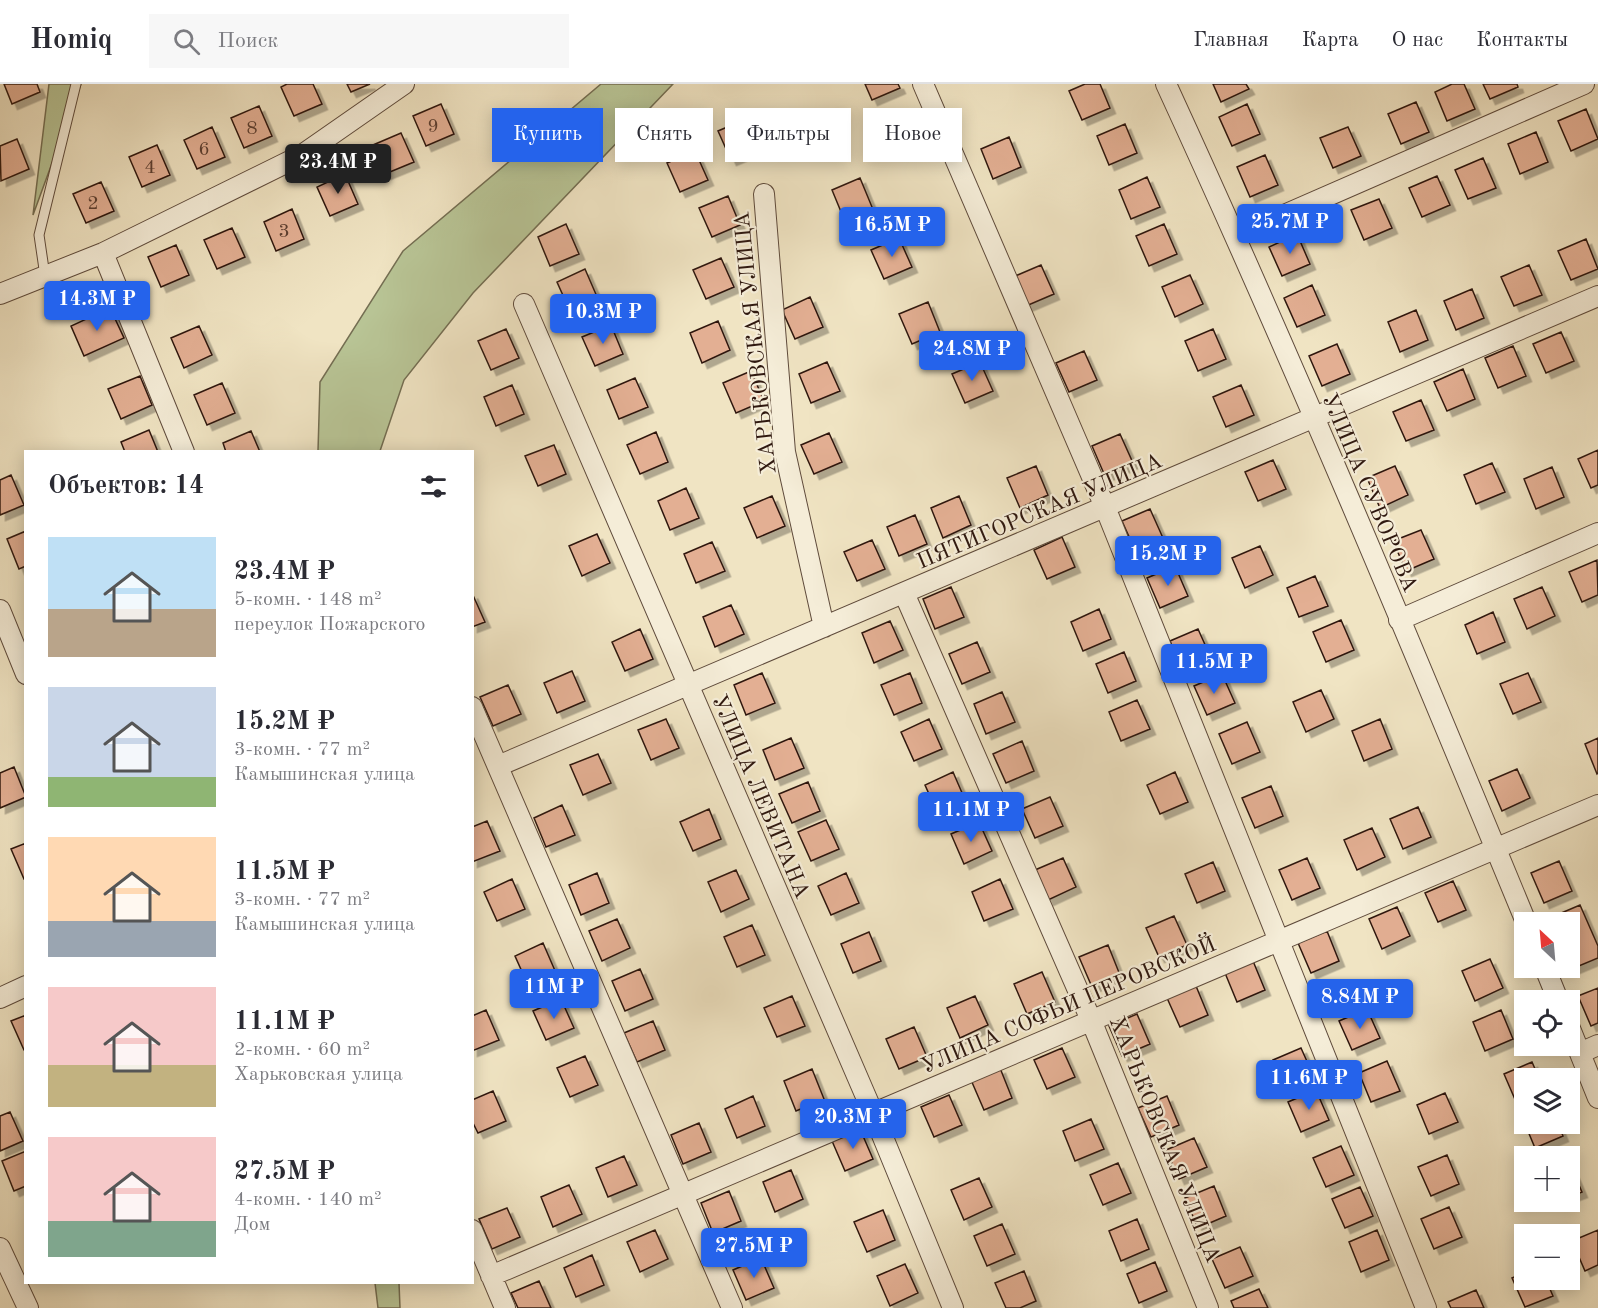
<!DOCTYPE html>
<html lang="ru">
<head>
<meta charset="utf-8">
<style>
  :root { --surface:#fff; --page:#f7f7f7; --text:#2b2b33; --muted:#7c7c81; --line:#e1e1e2; --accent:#2563eb }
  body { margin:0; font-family:"Old Standard TT",serif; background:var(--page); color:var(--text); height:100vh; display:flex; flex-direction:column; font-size:22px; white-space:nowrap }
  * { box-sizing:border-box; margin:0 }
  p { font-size:20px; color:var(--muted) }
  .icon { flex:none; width:33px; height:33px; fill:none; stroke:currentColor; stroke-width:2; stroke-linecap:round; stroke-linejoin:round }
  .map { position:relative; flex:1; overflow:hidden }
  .side { position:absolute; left:24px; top:366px; width:450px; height:834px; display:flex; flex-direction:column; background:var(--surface); border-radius:0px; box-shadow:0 3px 15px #0003 }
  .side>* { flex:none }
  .guide { position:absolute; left:492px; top:24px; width:570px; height:54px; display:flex; gap:12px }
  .needle { width:39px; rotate:334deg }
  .tools { position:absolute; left:1514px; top:828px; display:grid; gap:12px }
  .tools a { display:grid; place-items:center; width:66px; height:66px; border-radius:0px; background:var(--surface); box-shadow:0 3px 15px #0003; font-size:30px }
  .price { position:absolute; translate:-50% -51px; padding:0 14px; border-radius:6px; background:var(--accent); color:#fff; font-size:20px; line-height:39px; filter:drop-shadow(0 2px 3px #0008) }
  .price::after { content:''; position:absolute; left:50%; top:36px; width:18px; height:14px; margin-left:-9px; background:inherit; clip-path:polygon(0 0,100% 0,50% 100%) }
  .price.current { background:#222; color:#fff }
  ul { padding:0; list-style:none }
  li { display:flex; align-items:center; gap:18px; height:150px; padding:0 24px }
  li span { display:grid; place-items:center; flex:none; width:168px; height:120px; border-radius:0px; color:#555 }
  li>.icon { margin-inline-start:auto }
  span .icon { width:72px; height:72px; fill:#fffc; stroke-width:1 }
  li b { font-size:26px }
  h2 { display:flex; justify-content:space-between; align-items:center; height:72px; padding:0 24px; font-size:26px }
  .chip { padding:0 21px; border-radius:0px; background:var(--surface); box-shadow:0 3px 15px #0003; font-size:21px; line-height:54px }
  .chip.current { background:var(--accent); color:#fff }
  header { display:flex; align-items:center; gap:36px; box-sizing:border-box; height:84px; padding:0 30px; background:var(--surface); border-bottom:2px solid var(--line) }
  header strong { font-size:28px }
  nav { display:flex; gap:33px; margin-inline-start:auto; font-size:21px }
  .search { width:420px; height:54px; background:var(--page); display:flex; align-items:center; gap:15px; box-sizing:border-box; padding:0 21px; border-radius:0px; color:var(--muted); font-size:22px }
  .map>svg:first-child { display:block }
  .green { fill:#b8c495; stroke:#746e52; stroke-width:1.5 }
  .building { fill:#e3af93; stroke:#2f180f; stroke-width:1.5; filter:url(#shadow) }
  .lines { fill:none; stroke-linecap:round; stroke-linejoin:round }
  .lane-casing { stroke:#5f4b3c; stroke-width:11 }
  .street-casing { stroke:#5f4b3c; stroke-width:22 }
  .lane { stroke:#f5edd8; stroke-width:9 }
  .street { stroke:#f5edd8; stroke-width:20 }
  .labels { text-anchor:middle; stroke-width:4.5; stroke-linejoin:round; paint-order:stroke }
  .number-label { font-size:20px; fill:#5c3e30 }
  .street-label { font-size:22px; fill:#2f180f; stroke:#f5edd8 }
</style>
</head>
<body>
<header>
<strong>Homiq</strong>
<div class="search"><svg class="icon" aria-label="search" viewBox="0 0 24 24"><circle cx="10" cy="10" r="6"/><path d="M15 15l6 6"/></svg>Поиск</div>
<nav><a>Главная</a><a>Карта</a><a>О нас</a><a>Контакты</a></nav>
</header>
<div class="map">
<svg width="1598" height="1224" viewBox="0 0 1598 1224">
  <defs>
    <filter id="shadow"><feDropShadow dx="5.5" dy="5.5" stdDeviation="0" flood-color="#0004"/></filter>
  </defs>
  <rect width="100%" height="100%" fill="#f0e4c3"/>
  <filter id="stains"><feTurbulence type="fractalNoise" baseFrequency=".00333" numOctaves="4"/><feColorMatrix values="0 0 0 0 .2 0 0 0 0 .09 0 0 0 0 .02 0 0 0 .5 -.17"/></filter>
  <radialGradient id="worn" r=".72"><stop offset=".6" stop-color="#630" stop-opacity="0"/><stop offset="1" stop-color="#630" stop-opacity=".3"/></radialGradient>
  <path class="green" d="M49,0H81L33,131Z
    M601,0H673L473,209L404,296L380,367H318L320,298L403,167Z
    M375,1199H399L400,1224H378Z"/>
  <path class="building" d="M4,0H37L40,8L12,20Z
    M287,0H313L322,20L294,32L281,3Z
    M347,0H370L351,8Z
    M865,0H898L900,4L872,16Z
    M1085,0H1100L1110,24L1082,36L1069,7Z
    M1213,0H1246L1249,5L1221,18Z
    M1452,0H1464L1475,25L1447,37L1435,8Z
    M1483,0H1517L1518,3L1490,15Z
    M1416,18L1429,48L1401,60L1388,30Z
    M441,20L454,50L426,62L413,32Z
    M1247,20L1260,50L1232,62L1219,33Z
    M259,22L272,52L244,64L231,34Z
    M1586,25L1598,55L1571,67L1558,37Z
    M746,35L759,64L731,76L718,47Z
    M1125,40L1137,69L1109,81L1097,52Z
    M212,43L225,73L197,85L184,56Z
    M1348,43L1361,72L1333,84L1320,54Z
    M1536,48L1548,78L1520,90L1508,60Z
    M401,49L414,78L385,90L373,61Z
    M1009,53L1021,83L993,95L981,65Z
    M17,55L29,85L1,97L0,62Z
    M157,61L170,91L142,103L129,73Z
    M695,67L708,96L680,108L667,79Z
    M1265,71L1278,101L1250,113L1237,83Z
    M1483,74L1496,104L1468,115L1455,86Z
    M345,90L358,120L330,132L317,103Z
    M1437,92L1450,121L1422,133L1409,104Z
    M1147,93L1160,123L1131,135L1119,106Z
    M860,94L872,123L844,135L832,106Z
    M101,98L114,127L86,139L73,110Z
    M728,112L740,141L712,153L699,124Z
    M1379,115L1392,144L1364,156L1351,126Z
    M292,125L304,155L276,167L264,138Z
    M566,140L579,170L550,182L538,153Z
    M1164,140L1177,170L1149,182L1136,152Z
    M232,144L245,173L217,185L204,156Z
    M1297,150L1310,180L1282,192L1269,163Z
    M899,154L912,183L884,195L871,166Z
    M1586,155L1598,185L1571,196L1558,167Z
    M176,161L189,191L161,203L148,173Z
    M721,174L734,203L706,215L693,186Z
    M1041,181L1054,210L1026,222L1013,193Z
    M1529,181L1542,211L1514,222L1501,193Z
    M585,185L598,215L570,227L557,198Z
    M1190,191L1203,220L1175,233L1162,203Z
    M1312,201L1325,231L1297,243L1284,214Z
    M1472,205L1484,234L1456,246L1444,217Z
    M810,213L823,243L795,255L782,226Z
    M928,218L940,248L912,260L899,230Z
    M110,224L124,254L84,272L71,242Z
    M1416,226L1428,256L1400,268L1388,238Z
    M718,237L730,266L702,279L690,249Z
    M611,241L623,270L595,282L582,253Z
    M199,242L212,271L184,284L171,254Z
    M506,245L519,274L491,286L478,257Z
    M1213,245L1226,275L1198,287L1185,257Z
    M1561,248L1574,277L1546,289L1533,260Z
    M1337,260L1350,290L1322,302L1309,272Z
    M1513,262L1526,292L1498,304L1485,274Z
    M1084,267L1097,296L1069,308L1056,279Z
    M827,278L840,307L811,319L799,290Z
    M980,278L993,307L965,319L952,290Z
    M1463,285L1475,315L1447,327L1434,298Z
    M751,287L764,317L736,329L723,299Z
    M140,292L152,321L121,335L108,305Z
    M635,294L648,323L619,335L607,306Z
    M222,299L235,329L207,341L194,311Z
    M512,301L524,330L496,342L484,313Z
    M1241,301L1254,331L1226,343L1213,313Z
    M1421,316L1434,346L1406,357L1393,328Z
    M149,346L158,368H125L121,358Z
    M251,347L260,368H226L223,359Z
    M656,348L668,378L640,390L627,361Z
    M829,349L842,378L814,390L801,361Z
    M1120,350L1133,379L1105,392L1092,362Z
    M554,361L566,390L538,402L525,372Z
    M1598,366V401L1591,404L1578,375Z
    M1273,376L1286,405L1258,417L1245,388Z
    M1492,379L1505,408L1476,420L1464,391Z
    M1036,382L1048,411L1020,424L1007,394Z
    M1395,382L1408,411L1380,424L1367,394Z
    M1552,383L1564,413L1536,425L1524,395Z
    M11,391L24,421L0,431V396Z
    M686,404L699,434L670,446L658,417Z
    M772,412L785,442L757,454L744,424Z
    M959,412L971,441L943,454L931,424Z
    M1150,425L1163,454L1135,466L1122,437Z
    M915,431L927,460L899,472L887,443Z
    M1421,446L1434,475L1406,487L1393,457Z
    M26,447V482L19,485L7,455Z
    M597,450L610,479L582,492L569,462Z
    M1062,453L1075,483L1047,495L1034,466Z
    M872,456L885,485L857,497L844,468Z
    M712,458L725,487L696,499L684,470Z
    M1260,462L1273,491L1245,504L1232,474Z
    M1597,476L1598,511L1582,518L1569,488Z
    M1175,482L1188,512L1160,524L1147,494Z
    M1315,492L1328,522L1299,533L1287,504Z
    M951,503L964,533L935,545L923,515Z
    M1542,503L1555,532L1527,545L1514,515Z
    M472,509L485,538L472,543Z
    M731,521L744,550L715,563L703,533Z
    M1099,525L1111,555L1083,567L1071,538Z
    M1493,528L1505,558L1477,570L1465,541Z
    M1341,536L1354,566L1326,578L1313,548Z
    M890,537L903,566L874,579L862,549Z
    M640,545L653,575L625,587L612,558Z
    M1198,545L1211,574L1183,586L1170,557Z
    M977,558L990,588L962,600L949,570Z
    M1124,568L1136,597L1108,609L1096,580Z
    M572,587L585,617L557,629L544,599Z
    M762,589L775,619L746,631L734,601Z
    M910,589L922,619L894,631L881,601Z
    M1528,589L1541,618L1513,630L1500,600Z
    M1222,590L1235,619L1207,631L1194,602Z
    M508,601L521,630L493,642L480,613Z
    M1321,606L1334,635L1306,648L1293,618Z
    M1002,608L1015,638L986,650L974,620Z
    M1137,616L1150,645L1121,657L1109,628Z
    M666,635L679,664L651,676L638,646Z
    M929,635L942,665L914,677L901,648Z
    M1380,635L1392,665L1364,677L1352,647Z
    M1247,638L1260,668L1232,680L1219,650Z
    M791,654L804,684L775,696L763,666Z
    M1598,654V689L1597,690L1585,660Z
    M1022,657L1034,687L1006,699L993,670Z
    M598,670L611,699L583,711L570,681Z
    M14,683L26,713L0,724V689Z
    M1517,685L1530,714L1502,727L1489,697Z
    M953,688L966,718L938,730L925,701Z
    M1175,688L1188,718L1160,730L1147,701Z
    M808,698L820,727L792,739L779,710Z
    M1271,702L1283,732L1255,744L1242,714Z
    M1050,713L1063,742L1035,754L1022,725Z
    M562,721L575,751L546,763L534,734Z
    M1418,723L1431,753L1403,765L1390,735Z
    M709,725L721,755L693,767L680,738Z
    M826,736L839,765L811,777L798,748Z
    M487,737L500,767L472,778V743Z
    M979,738L992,767L964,780L951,750Z
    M1372,744L1385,773L1357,786L1344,756Z
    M26,759V794L24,795L11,765Z
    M1063,774L1076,803L1048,816L1035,786Z
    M1307,774L1320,804L1292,816L1279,786Z
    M1559,777L1572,807L1544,819L1531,789Z
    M1213,778L1225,807L1197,819L1185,790Z
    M736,786L749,815L721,828L708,798Z
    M597,789L609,819L581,831L569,801Z
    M846,789L859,819L831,831L818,802Z
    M512,795L525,825L497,837L484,808Z
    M1000,795L1013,825L984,837L972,808Z
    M1453,797L1466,826L1438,838L1425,809Z
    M1580,821L1598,862V874L1574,884L1569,872V838H1554L1552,833Z
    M1397,823L1410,852L1382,865L1369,835Z
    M1174,832L1187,861L1159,873L1146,844Z
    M617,835L630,864L602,877L589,847Z
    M752,841L765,871L737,883L724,853Z
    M1327,847L1339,877L1311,889L1298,859Z
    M869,848L881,877L853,889L841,860Z
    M543,859L556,889L528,901L515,872Z
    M1108,861L1120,891L1092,903L1079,873Z
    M1490,875L1503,904L1475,917L1462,887Z
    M1253,877L1265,906L1237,918L1225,889Z
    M640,885L653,915L625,927L612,897Z
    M1042,888L1055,918L1027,930L1014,900Z
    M1196,902L1208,931L1180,943L1167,914Z
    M1598,904V939L1591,942L1578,912Z
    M792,912L805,942L777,953L764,924Z
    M975,912L988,941L960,954L947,924Z
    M561,915L574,944L546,956L533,927Z
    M1367,925L1380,954L1352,966L1339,937Z
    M486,926L499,956L472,967V932Z
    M1501,926L1513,955L1485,967L1473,938Z
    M1137,930L1150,960L1122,972L1109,942Z
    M26,931V966H24L11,937Z
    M653,937L665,966L637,978L624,949Z
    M914,943L927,973L899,985L886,955Z
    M1062,964L1075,993L1047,1005L1034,976Z
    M1301,964L1314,993L1286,1005L1273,976Z
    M585,972L598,1001L570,1013L557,984Z
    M1387,977L1400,1007L1371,1018L1359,989Z
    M1532,978L1539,994H1524V1017L1517,1020L1504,990Z
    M1000,984L1012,1014L984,1026L971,996Z
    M812,985L824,1015L796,1027L784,997Z
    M1316,1006L1329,1036L1301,1048L1288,1018Z
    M493,1007L506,1037L478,1049L472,1037V1016Z
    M1445,1009L1458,1038L1429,1050L1417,1021Z
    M949,1011L962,1041L934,1053L921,1023Z
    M753,1012L765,1042L737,1054L725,1025Z
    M1167,1012L1179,1041L1151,1053L1138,1024Z
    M10,1028L23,1057L0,1067V1032Z
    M1091,1035L1104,1065L1075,1077L1063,1047Z
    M699,1039L711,1068L683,1080L671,1051Z
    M1525,1040H1558L1563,1052L1535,1064Z
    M860,1045L873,1075L845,1087L832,1057Z
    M1194,1054L1207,1083L1179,1095L1166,1066Z
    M1341,1062L1354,1091L1326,1103L1313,1074Z
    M26,1067V1102L14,1107L2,1077Z
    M1447,1071L1459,1100L1431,1112L1418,1083Z
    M624,1072L637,1101L608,1113L596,1084Z
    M1569,1078L1582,1108L1569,1113Z
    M1118,1079L1131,1109L1103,1121L1090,1091Z
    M791,1086L803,1115L775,1128L763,1098Z
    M979,1094L992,1123L964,1136L951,1106Z
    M569,1101L582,1130L553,1143L541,1113Z
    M1214,1102L1226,1132L1198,1144L1185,1114Z
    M1360,1103L1373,1132L1345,1144L1332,1115Z
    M729,1107L741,1137L713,1149L701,1119Z
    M1449,1123L1462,1153L1434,1165L1421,1135Z
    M507,1124L520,1153L492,1165L479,1135Z
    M883,1126L895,1156L867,1168L854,1138Z
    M1137,1135L1149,1165L1121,1177L1109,1147Z
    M1002,1140L1015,1170L987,1182L974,1152Z
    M655,1146L668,1175L640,1188L627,1158Z
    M1377,1146L1389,1176L1361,1188L1349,1158Z
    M1598,1146V1181L1585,1187L1572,1157Z
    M1240,1163L1253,1192L1225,1204L1212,1175Z
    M592,1171L604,1201L576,1213L564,1184Z
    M761,1174L774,1204L746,1216L733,1186Z
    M1155,1178L1167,1207L1139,1219L1127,1190Z
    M905,1180L918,1209L890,1222L877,1192Z
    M1024,1187L1036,1217L1020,1224H1006L995,1199Z
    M1524,1189V1196H1546L1553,1212L1525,1223L1512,1194Z
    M539,1197L551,1224H518L511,1209Z
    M1259,1205L1268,1224H1234L1231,1217Z
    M1476,1206L1484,1224H1451L1448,1218Z"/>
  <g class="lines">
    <g class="lane-casing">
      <path id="lane" d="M45,192L39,151L76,0"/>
    </g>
    <g class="street-casing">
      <path id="street" d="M923,0L1105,423L1426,1224
        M1166,0C1293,276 1410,557 1526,838
        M764,110L785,368L824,543
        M1236,152L1584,0
        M103,169L184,368
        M0,210L103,169L302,71L404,0
        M524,220L873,1029L953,1224
        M904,509L1091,936L1208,1224
        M0,526L26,590
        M1399,536L1598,449
        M472,623L732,1224
        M498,682L1598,212
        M1545,884L1558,916
        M0,914L26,902
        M1569,942L1598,1014
        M1580,969L1598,961
        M472,1146L505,1224
        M0,1164L28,1224
        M491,1192L1598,721"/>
    </g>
    <use href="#lane" class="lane"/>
    <use href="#street" class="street"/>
  </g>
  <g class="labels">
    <g class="number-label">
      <text x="433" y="48">9</text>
      <text x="252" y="50">8</text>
      <text x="204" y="71">6</text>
      <text x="150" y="89">4</text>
      <text x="93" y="125">2</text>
      <text x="284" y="153">3</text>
    </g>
    <g class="street-label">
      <text transform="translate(754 259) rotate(-96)" y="8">ХАРЬКОВСКАЯ УЛИЦА</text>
      <text transform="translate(1371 408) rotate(67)" y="8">УЛИЦА СУВОРОВА</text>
      <text transform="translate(1039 426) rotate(-23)" y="8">ПЯТИГОРСКАЯ УЛИЦА</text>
      <text transform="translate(762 712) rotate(67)" y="8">УЛИЦА ЛЕВИТАНА</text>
      <text transform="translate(1068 920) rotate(-23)" y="8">УЛИЦА СОФЬИ ПЕРОВСКОЙ</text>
      <text transform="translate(1166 1055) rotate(68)" y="8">ХАРЬКОВСКАЯ УЛИЦА</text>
    </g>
  </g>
  <rect width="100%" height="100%" filter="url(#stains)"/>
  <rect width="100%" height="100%" fill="url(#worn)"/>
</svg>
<div class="tools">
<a><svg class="needle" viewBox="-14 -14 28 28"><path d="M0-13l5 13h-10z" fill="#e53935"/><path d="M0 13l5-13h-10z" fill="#7c7c81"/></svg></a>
<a><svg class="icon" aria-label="locate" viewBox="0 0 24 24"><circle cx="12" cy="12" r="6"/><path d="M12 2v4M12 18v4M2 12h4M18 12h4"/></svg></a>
<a><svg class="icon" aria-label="layers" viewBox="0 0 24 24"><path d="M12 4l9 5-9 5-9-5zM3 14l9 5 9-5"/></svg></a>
<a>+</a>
<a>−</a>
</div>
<b class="price current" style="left:338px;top:111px">23.4M ₽</b>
<b class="price" style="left:1290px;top:171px">25.7M ₽</b>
<b class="price" style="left:892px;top:174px">16.5M ₽</b>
<b class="price" style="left:97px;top:248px">14.3M ₽</b>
<b class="price" style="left:603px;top:261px">10.3M ₽</b>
<b class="price" style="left:972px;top:298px">24.8M ₽</b>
<b class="price" style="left:1168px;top:503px">15.2M ₽</b>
<b class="price" style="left:1214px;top:611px">11.5M ₽</b>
<b class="price" style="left:971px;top:759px">11.1M ₽</b>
<b class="price" style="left:554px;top:936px">11M ₽</b>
<b class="price" style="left:1360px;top:946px">8.84M ₽</b>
<b class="price" style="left:1309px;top:1027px">11.6M ₽</b>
<b class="price" style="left:853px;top:1066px">20.3M ₽</b>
<b class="price" style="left:754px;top:1195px">27.5M ₽</b>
<div class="guide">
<a class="chip current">Купить</a>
<a class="chip">Снять</a>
<a class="chip">Фильтры</a>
<a class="chip">Новое</a>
</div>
<section class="side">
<h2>Объектов: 14<svg class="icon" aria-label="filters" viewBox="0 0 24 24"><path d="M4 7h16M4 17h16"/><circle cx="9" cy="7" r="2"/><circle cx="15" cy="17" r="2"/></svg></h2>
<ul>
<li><span style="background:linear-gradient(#bfe0f5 60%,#b9a48a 0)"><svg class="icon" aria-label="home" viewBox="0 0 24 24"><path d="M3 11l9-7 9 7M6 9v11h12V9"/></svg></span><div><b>23.4M ₽</b><p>5-комн. · 148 m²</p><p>переулок Пожарского</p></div></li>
<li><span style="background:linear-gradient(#c9d6e8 75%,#8fb573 0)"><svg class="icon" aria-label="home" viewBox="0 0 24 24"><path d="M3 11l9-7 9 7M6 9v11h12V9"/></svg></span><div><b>15.2M ₽</b><p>3-комн. · 77 m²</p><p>Камышинская улица</p></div></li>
<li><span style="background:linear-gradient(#ffd9b3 70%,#9aa5b1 0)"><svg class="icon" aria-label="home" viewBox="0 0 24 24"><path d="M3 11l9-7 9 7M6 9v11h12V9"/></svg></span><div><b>11.5M ₽</b><p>3-комн. · 77 m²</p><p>Камышинская улица</p></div></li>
<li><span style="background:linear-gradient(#f6c9c9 65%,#c2b280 0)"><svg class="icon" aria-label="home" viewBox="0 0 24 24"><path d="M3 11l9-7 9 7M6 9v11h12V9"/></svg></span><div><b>11.1M ₽</b><p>2-комн. · 60 m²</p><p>Харьковская улица</p></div></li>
<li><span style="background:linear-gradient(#f6c9c9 70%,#7fa58c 0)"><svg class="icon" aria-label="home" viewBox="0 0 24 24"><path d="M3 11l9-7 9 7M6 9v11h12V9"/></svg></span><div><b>27.5M ₽</b><p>4-комн. · 140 m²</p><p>Дом</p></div></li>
</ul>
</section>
</div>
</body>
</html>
